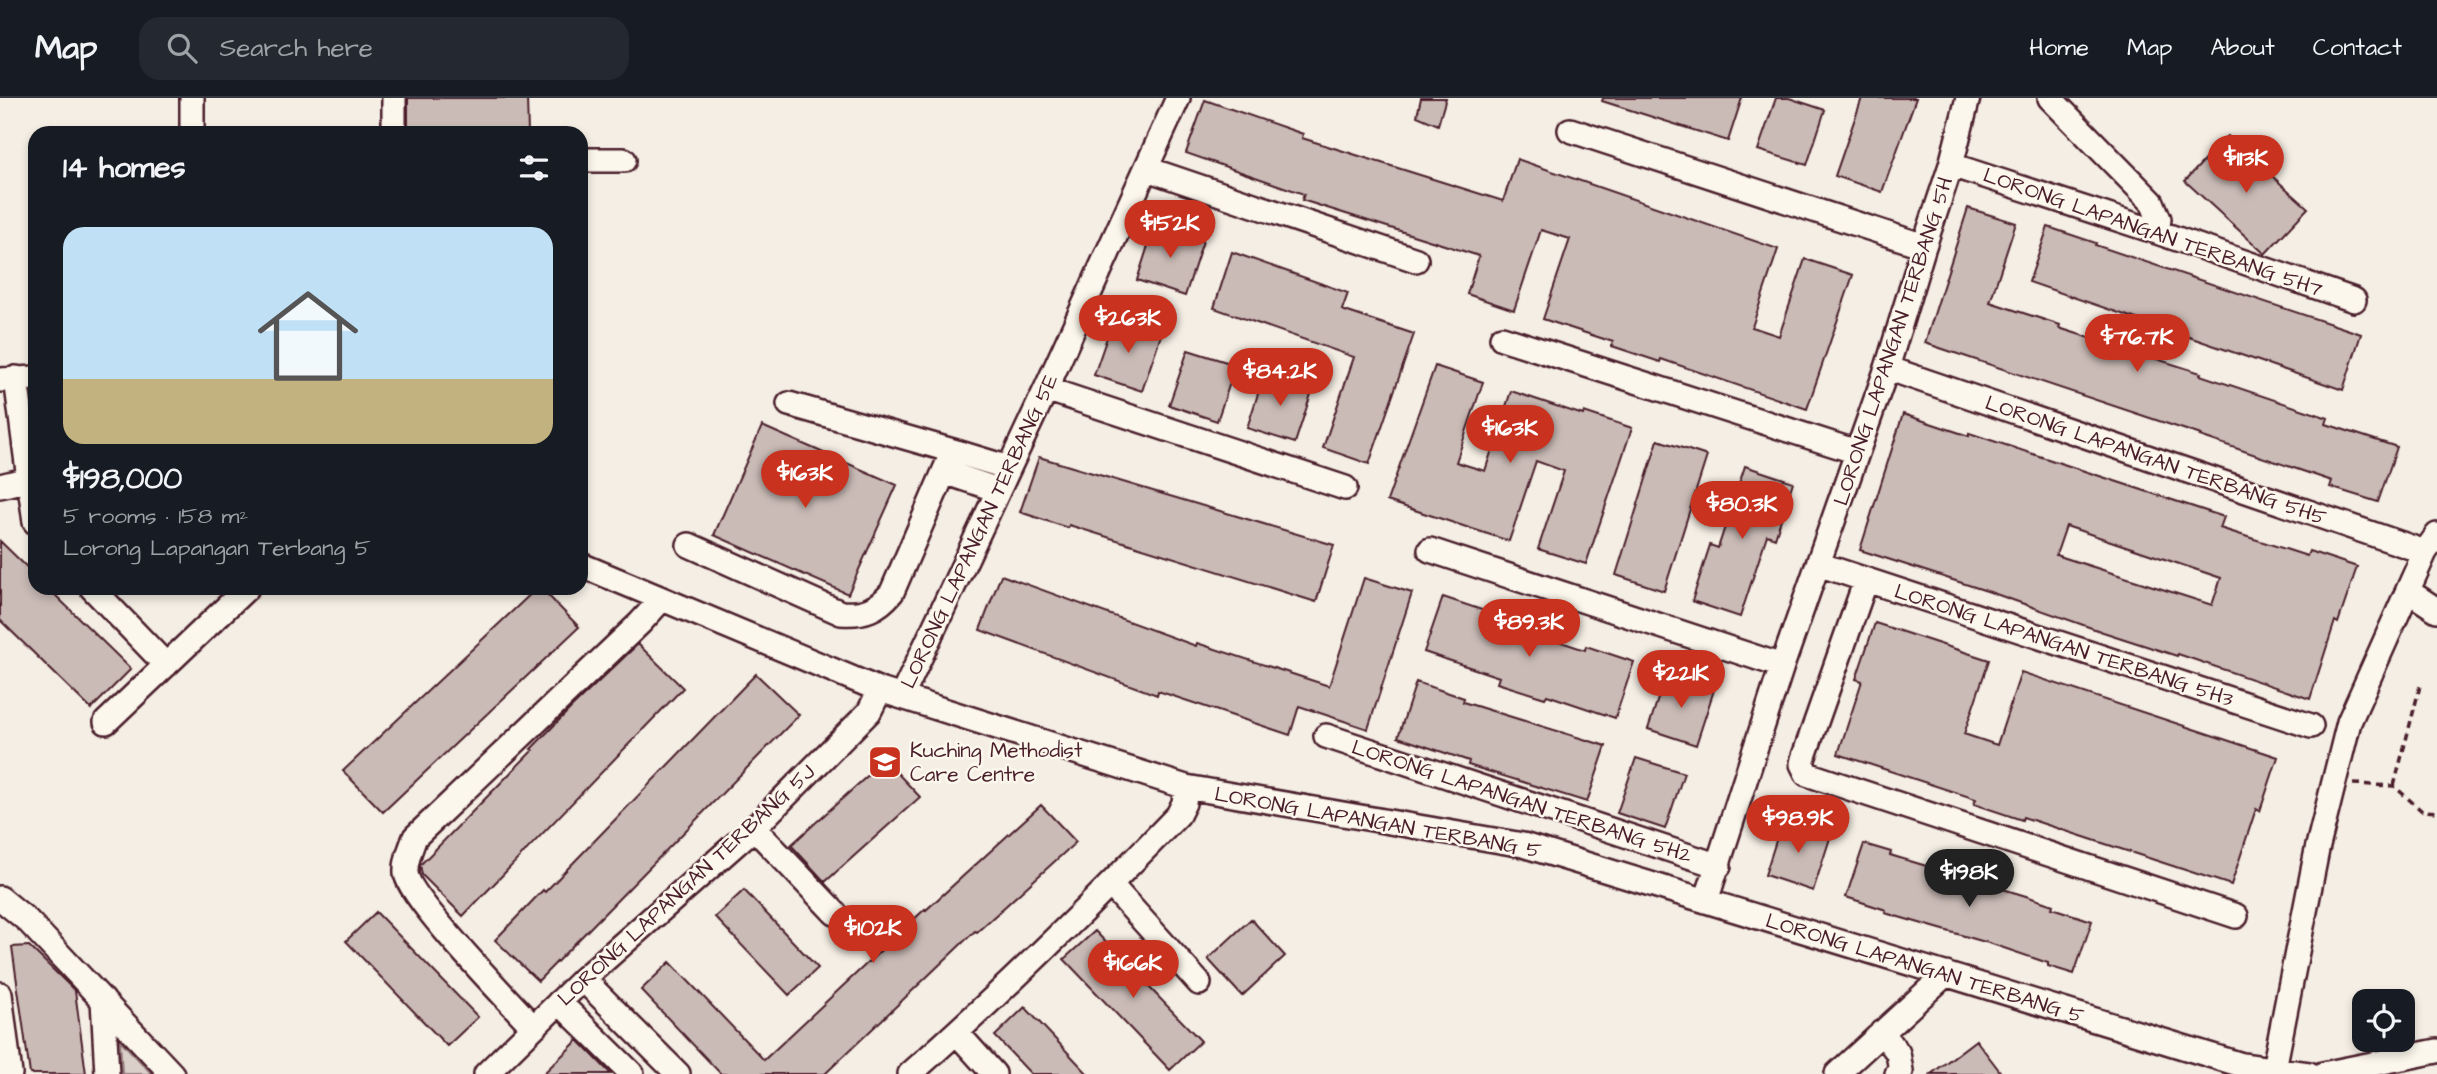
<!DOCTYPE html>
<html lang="en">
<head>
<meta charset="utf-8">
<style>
  :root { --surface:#171b24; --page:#242831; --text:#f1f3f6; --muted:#9ea1a6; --line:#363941; --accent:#c8321e }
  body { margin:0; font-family:"Architects Daughter",sans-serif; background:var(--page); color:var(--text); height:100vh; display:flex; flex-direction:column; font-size:26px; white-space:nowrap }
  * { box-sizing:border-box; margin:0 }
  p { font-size:23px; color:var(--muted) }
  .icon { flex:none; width:38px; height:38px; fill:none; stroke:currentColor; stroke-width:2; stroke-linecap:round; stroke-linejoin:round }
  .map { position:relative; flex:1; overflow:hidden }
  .drawer { position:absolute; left:28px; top:28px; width:560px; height:469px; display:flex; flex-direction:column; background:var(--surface); border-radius:21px; box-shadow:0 4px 10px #0003 }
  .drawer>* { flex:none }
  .fabs { position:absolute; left:2352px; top:891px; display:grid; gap:14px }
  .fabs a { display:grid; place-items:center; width:63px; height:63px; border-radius:14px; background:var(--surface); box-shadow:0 4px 10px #0003; font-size:35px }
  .price { position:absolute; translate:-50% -60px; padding:0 16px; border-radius:24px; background:var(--accent); color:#fff; font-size:23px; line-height:46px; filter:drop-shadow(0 2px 4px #0008) }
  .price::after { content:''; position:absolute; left:50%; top:42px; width:21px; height:16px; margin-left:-10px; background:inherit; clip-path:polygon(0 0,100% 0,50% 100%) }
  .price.current { background:#222; color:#fff }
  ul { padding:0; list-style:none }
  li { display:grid; align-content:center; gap:14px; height:371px; padding:0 35px }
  li span { display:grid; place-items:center; height:217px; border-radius:21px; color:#555 }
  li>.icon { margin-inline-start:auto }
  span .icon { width:126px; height:126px; fill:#fffc; stroke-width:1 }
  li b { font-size:30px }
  h2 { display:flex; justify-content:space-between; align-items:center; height:84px; padding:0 35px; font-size:30px }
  header { display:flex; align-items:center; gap:42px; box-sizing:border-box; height:98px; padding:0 35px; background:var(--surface); border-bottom:2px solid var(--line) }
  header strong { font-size:33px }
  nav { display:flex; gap:38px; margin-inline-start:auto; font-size:24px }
  .search { width:490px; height:63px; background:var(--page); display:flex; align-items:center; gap:18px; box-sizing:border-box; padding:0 24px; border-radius:21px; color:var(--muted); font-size:26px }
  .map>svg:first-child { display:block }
  .grass { fill:#dbd0c9; stroke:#92787a; stroke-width:2 }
  .building { fill:#cabbb6; stroke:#4a1f2b; stroke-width:2; fill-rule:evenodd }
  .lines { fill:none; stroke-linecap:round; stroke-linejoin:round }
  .minor-casing { stroke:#4a1f2b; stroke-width:28 }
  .path { stroke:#4a1f2b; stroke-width:3.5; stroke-dasharray:7 5; stroke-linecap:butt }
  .minor { stroke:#fbf7ec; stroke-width:23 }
  .labels { text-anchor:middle; stroke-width:5; stroke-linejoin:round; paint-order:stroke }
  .street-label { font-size:21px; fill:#4a1f2b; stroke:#fbf7ec }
  .poi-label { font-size:21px; fill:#4a1f2b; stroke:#fbf7ec; text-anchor:start }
</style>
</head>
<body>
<header>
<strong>Map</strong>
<div class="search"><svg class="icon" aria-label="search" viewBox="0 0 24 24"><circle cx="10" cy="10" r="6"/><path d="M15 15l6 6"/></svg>Search here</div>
<nav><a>Home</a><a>Map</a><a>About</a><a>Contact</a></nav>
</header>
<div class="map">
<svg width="2437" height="976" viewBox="0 0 2437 976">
  <rect width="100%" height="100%" fill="#f4eee4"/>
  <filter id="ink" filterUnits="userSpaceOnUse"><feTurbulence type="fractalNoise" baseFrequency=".0143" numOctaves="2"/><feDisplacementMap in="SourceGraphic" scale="14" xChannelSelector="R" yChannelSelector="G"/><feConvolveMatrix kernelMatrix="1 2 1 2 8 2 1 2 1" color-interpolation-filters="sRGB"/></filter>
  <g filter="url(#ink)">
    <path class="grass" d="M120,942L152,976H122Z"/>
    <path class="building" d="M408,0H527L528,35H408Z
      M1421,0H1446L1438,27L1417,18Z
      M1603,0H1742L1728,43L1602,3Z
      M1776,0H1789L1825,12L1807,67L1758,52Z
      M1862,0H1916L1882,94L1835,78Z
      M1205,2L1303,36L1302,40L1503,103L1517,61L1778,151L1752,229L1779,238L1805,161L1853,177L1807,311L1661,261L1660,264L1612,248L1613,244L1543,221L1570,141L1541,132L1514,212L1467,196L1479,158L1302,102L1304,96L1186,55Z
      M2227,38L2308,110L2265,156L2185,83Z
      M1968,110L2016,125L1990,204L2060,227L2059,230L2201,275L2200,277L2328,320L2326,326L2397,349L2378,404L2330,389L2332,383L2200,338L2201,337L1925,245Z
      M1155,126L1203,143L1185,198L1137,182Z
      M2048,129L2096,145L2095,147L2361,236L2343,292L2029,184Z
      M1232,154L1348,195L1342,212L1414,236L1369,366L1323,350L1354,259L1214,210Z
      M1113,222L1161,237L1142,293L1094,277Z
      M1188,252L1236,267L1217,323L1169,307Z
      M1435,268L1483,284L1456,364L1485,373L1511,293L1583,317L1584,314L1632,330L1586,466L1538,451L1564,373L1536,363L1509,443L1387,403Z
      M1265,274L1313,290L1295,345L1247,330Z
      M1903,316L1969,338V335L2224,419L2220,430L2307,458L2309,453L2357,469L2338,525L2335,523L2310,601L2178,556L2177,558L2103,534L1990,494L1860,452ZM2066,428L2221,480L2212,507L2056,457Z
      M762,328L897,387L848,496L714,437Z
      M1658,342L1707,358L1664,493L1616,477Z
      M1039,359L1334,447L1316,504L1069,427L1068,430L1020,414Z
      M1745,368L1793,384L1775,440L1767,437L1740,519L1692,503L1710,447L1718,450Z
      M0,443L35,477V490H48L131,571L91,611L0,522Z
      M1001,477L1196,548L1197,545L1329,588L1364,480L1412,495L1368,631L1299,608L1290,637L1158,593L1157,597L980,532Z
      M537,490H541L579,529L383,714L343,673Z
      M1443,499L1491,515L1489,520L1585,552L1586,548L1634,564L1615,620L1547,597L1545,600L1497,585L1499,579L1424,554Z
      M1875,525L1989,562L1964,636L1997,647L2021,574L2278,659L2260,713L2256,711L2231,787L2023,719L2022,722L1974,706L1976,701L1838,656L1862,583L1856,581Z
      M638,546L683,590L463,818L422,777L420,767L533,652L531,651L572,609Z
      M756,576L799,617L538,883L495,842L543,792L545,794Z
      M1666,576L1714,592L1696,647L1648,631Z
      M1416,584L1464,600L1463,604L1606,648L1587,704L1468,667L1469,663L1398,639Z
      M1636,660L1684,675L1665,731L1617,715Z
      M885,662L920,699L825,784L791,747Z
      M1041,707L1076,744L977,834L975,833L825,976H721L641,892L670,864L764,962L925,811L926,812Z
      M1783,721L1831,737L1813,793L1765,777Z
      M1864,746L1891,754L1890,757L2026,798L2053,807L2052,810L2092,823L2074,876L2048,868V865L1992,846L1885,815L1886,812L1846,799Z
      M744,792L818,870L789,897L715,819Z
      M376,814L478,919L447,948L346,843Z
      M1251,821L1285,858L1242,898L1208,861Z
      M1095,833L1201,943L1170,972L1064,861Z
      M29,848L75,893L86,976H30L12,849Z
      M1025,909L1088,976H1031L995,938Z
      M578,942L611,976H543Z
      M1976,942L2002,976H1931Z"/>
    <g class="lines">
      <g class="minor-casing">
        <path id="minor" d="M394,0V35
          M2050,0L2152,104L2159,121L2157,134
          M1570,32L1924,148
          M192,35V0
          M581,62H624
          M1951,67L2157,134L2354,202
          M1147,71L1416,162
          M1502,240L1857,354
          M1887,270L2425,454
          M16,280L29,381L35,382
          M0,282L35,280
          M1046,291L1345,390
          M953,353L1009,370
          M944,374L998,392
          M0,388L29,381L35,424
          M689,447L841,515C864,517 878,511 892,494L953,353L789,306
          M1430,452L1782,568
          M1818,466L2311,628
          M581,467L880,592L1186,689L1523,747L2242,967L2309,976
          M1866,482L1803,661L1802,666L1807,676L2236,818
          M92,490L166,567
          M2408,493L2437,512
          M902,598L1046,291L1178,0
          M106,624L247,490
          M1326,638L1719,768
          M754,730L835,815
          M1111,787L1199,885
          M0,800L28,823L172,976
          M1706,803L1782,568L1887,270L1924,148L1951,67L1968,0
          M583,881L678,976
          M0,896L10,976
          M103,902L107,976
          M559,904L632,976
          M533,929C511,905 408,799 406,775C405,763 411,750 415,739L640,525L661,502
          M1882,934L1898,955L1901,973L1897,976
          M957,935L994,976
          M486,976L583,881L754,730L869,614L880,592
          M910,976C1003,894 1092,806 1178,717L1184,705L1186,689
          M1837,976L1946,876
          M2273,976L2317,752L2349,624L2425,454L2437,437
          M2323,976L2437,953"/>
      </g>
      <path class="path" d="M2353,686L2394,688L2422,713L2437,714
        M2394,688L2420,588"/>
      <use href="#minor" class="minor"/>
    </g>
  </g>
  <defs>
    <g id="school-square" transform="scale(1.75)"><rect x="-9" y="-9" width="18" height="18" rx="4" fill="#c8321e" stroke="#fbf7ec"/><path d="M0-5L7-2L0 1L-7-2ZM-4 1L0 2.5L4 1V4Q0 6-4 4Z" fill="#fff"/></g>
  </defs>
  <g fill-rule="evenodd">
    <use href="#school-square" x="885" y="664"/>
  </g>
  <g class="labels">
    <g class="street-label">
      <text transform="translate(2153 134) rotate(19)" y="7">LORONG LAPANGAN TERBANG 5H7</text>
      <text transform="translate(1893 243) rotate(-72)" y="7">LORONG LAPANGAN TERBANG 5H</text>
      <text transform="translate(2156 362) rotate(19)" y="7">LORONG LAPANGAN TERBANG 5H5</text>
      <text transform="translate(979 433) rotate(-65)" y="7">LORONG LAPANGAN TERBANG 5E</text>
      <text transform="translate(2064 547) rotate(18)" y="7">LORONG LAPANGAN TERBANG 5H3</text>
      <text transform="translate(1522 703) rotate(18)" y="7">LORONG LAPANGAN TERBANG 5H2</text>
      <text transform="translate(1378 724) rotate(10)" y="7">LORONG LAPANGAN TERBANG 5</text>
      <text transform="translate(686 787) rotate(-43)" y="7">LORONG LAPANGAN TERBANG 5J</text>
      <text transform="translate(1925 870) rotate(17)" y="7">LORONG LAPANGAN TERBANG 5</text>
    </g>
    <g class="poi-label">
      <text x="910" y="659">Kuching Methodist<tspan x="910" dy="24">Care Centre</tspan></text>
    </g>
  </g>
</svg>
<div class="fabs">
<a><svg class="icon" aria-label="locate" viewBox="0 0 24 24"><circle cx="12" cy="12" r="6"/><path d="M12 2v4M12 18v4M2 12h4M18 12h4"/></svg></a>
</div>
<b class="price" style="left:2246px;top:97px">$113K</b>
<b class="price" style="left:1170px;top:162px">$152K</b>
<b class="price" style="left:1128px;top:257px">$263K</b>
<b class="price" style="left:2137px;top:276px">$76.7K</b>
<b class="price" style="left:1280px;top:310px">$84.2K</b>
<b class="price" style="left:1510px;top:367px">$163K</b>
<b class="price" style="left:805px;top:412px">$163K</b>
<b class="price" style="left:1742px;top:443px">$80.3K</b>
<b class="price" style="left:1529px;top:561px">$89.3K</b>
<b class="price" style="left:1681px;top:612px">$221K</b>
<b class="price" style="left:1798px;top:757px">$98.9K</b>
<b class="price current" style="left:1969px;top:811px">$198K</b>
<b class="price" style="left:873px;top:867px">$102K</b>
<b class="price" style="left:1133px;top:902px">$166K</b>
<section class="drawer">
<h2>14 homes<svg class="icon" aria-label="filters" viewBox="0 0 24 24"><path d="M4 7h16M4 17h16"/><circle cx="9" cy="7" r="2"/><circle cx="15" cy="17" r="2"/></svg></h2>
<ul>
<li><span style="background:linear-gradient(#bfe0f5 70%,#c2b280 0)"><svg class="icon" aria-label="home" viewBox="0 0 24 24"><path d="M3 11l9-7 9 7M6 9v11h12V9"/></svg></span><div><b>$198,000</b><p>5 rooms · 158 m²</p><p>Lorong Lapangan Terbang 5</p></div></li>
</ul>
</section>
</div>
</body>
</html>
